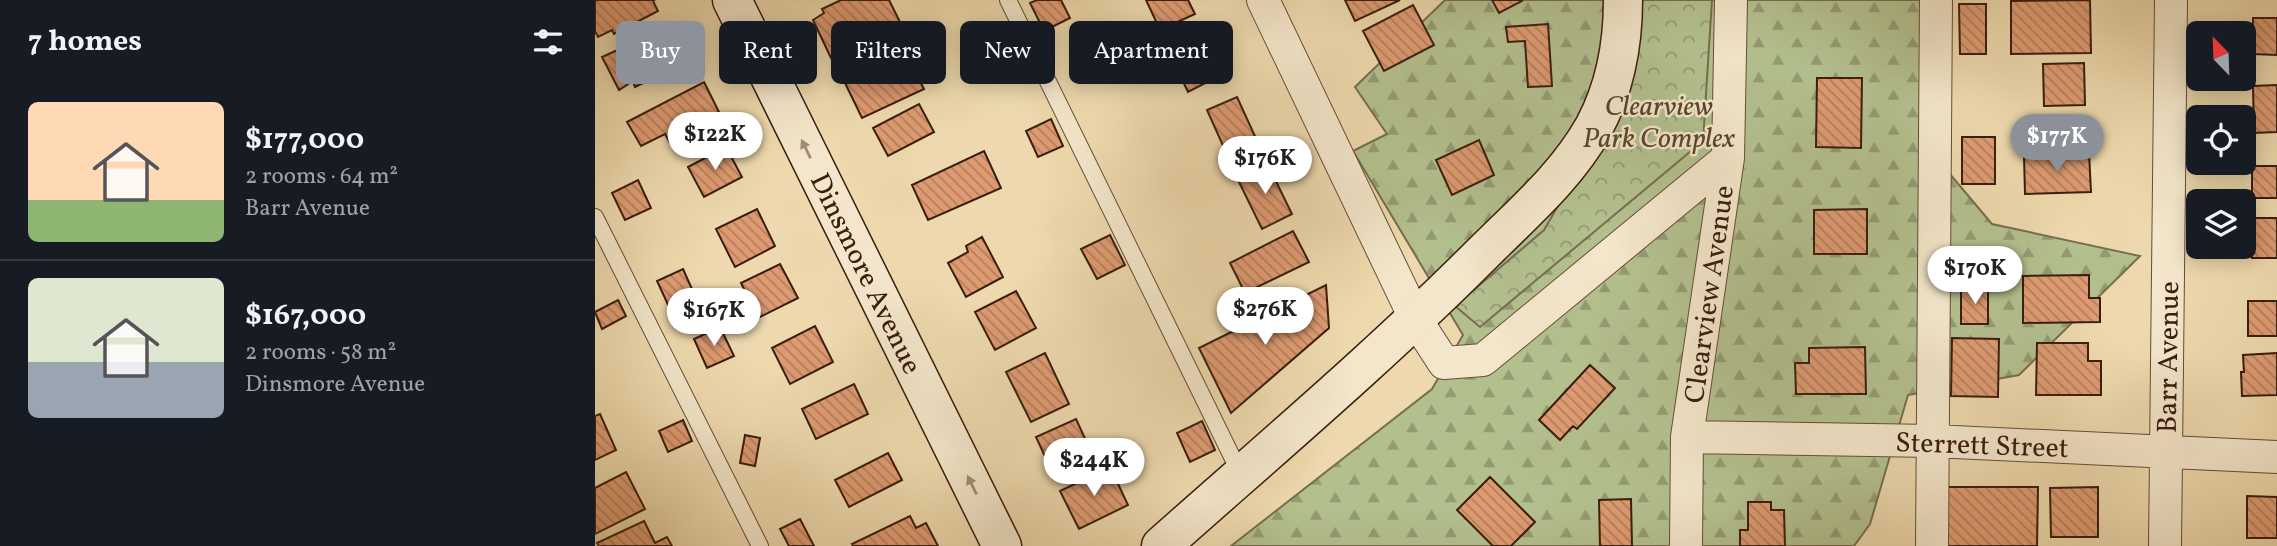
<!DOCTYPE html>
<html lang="en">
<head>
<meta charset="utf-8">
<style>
  :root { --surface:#171b24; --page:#20242c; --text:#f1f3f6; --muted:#9ea1a6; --line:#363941; --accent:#8c9099 }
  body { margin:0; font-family:Vollkorn,serif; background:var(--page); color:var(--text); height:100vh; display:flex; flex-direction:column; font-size:26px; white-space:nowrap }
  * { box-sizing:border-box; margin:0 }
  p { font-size:23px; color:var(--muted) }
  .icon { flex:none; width:38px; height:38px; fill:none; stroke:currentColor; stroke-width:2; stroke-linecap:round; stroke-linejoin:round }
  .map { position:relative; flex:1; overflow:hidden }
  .details { display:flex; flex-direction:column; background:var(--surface); width:595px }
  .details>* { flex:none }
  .top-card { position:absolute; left:21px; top:21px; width:665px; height:63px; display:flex; gap:14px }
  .needle { width:46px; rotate:337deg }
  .controls { position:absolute; left:1591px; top:21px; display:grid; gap:14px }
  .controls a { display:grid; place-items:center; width:70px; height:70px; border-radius:10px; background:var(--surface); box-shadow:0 4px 18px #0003; font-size:35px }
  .price { position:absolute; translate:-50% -60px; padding:0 16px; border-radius:24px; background:#fff; color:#222; font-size:23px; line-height:46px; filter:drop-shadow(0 2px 4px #0008) }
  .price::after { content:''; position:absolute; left:50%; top:42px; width:21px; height:16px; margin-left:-10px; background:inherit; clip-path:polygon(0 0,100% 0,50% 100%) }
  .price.selected { background:var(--accent); color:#fff }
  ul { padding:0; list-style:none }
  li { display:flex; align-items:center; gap:21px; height:175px; padding:0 28px }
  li+li { border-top:2px solid var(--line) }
  li span { display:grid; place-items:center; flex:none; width:196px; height:140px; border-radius:10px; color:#555 }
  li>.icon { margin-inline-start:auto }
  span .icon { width:84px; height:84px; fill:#fffc; stroke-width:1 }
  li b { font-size:30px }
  h2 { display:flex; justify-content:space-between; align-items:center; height:84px; padding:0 28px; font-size:30px }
  .chip { padding:0 24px; border-radius:10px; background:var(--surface); box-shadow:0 4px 18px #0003; font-size:24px; line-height:63px }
  .chip.selected { background:var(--accent); color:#fff }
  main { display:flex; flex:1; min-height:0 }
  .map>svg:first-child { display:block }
  .forest { fill:url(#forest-firs); stroke:#766e4e; stroke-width:2 }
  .park { fill:url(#park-crowns); stroke:#766e4e; stroke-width:2 }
  .building { fill:url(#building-back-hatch); stroke:#3a1d0e; stroke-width:2 }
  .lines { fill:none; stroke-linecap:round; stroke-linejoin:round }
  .lane-casing { stroke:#674c36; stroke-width:18 }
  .street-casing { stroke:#674c36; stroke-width:34 }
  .secondary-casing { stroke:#3a1d0e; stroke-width:41 }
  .lane { stroke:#f3e6ca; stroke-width:16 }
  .street { stroke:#f3e6ca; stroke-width:32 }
  .secondary { stroke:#f3e6ca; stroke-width:38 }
  .oneway { fill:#a08c75 }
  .labels { text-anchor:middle; stroke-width:5; stroke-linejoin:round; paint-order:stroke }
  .park-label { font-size:28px; font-style:italic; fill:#58462e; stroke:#f3e6ca }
  .street-label { font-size:28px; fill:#3a1d0e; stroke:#f3e6ca }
</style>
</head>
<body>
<main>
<section class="details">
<h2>7 homes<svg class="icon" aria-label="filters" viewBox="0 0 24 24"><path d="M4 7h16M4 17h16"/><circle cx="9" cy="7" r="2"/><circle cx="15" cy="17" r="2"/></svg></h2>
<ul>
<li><span style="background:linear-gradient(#ffd9b3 70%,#8fb573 0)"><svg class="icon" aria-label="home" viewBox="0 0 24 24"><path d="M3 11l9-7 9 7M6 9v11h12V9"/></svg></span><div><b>$177,000</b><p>2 rooms · 64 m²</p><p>Barr Avenue</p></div></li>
<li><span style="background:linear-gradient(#dfe7d0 60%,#9aa5b1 0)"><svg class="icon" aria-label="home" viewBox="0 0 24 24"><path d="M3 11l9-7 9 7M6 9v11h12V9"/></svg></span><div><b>$167,000</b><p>2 rooms · 58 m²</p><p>Dinsmore Avenue</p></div></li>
</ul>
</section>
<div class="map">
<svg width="1682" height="546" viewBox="0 0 1682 546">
  <defs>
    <pattern id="forest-firs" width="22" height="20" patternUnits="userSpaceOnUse" patternTransform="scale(1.75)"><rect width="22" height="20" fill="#b3c08e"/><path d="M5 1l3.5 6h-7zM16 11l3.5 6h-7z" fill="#939b72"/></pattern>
    <pattern id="park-crowns" width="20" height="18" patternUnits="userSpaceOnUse" patternTransform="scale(1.75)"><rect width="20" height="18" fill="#b3c08e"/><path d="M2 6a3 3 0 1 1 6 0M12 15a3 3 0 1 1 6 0" fill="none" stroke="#939b72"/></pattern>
    <pattern id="building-back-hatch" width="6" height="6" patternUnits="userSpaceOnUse" patternTransform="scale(1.75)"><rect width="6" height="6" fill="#de9b72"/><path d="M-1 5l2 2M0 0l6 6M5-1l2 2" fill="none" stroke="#b57e5c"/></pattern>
  </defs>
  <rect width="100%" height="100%" fill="#edd9ad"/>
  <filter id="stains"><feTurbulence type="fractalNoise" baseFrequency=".00286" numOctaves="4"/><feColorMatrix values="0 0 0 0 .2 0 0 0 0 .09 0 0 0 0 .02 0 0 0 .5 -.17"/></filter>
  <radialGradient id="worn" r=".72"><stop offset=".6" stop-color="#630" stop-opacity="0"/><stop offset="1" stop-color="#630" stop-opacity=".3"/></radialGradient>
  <path class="forest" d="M850,0H1348L1327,141L1397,224L1545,256L1424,375L1313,395L1275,524L1259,546H636L837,389L868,335L758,151L792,134L760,87Z"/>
  <path class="park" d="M1045,0H1117L1108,141L885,327L860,306L949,230L1025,99Z"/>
  <path class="building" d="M0,0H60L58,1L63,11L19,34L17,30L3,37L0,31Z
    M246,0H294L306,24L236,58L218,20L229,13L227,9Z
    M442,0H466L475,18L449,31L435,3Z
    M551,0H593L600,14L565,30Z
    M750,0H805L760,21Z
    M897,0H927V1L904,13Z
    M1495,0L1496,53L1416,54V1Z
    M1364,4H1391V54H1365Z
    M818,5L839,45L789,71L768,31Z
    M1658,18H1682V55L1658,54Z
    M82,23L99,58L40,87L38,81L24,90L7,57Z
    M953,24L957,86L933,87L930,41L913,42L911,27Z
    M609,40L626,75L593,92L576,57Z
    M303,54L315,77L321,74L329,89L267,118L250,83L260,79L258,76Z
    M1489,63L1490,105L1449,106L1448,64Z
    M1222,78H1267L1266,148L1221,147Z
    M109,82L126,116L75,143L70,134L46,146L32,122Z
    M1682,85V132L1659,133L1658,86Z
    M642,97L664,145L634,159L612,110Z
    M324,104L339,132L293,156L278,128Z
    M456,119L468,146L443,157L431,131Z
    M1367,137H1400V184H1367Z
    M884,140L899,175L857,195L841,160Z
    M131,147L147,177L109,197L93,167Z
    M389,151L406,188L333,220L317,185Z
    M1494,153L1496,192L1430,194L1429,156Z
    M672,163L697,214L667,229L642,178Z
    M1657,166H1682V198H1657Z
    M43,180L56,208L30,220L17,193Z
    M162,209L180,246L140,267L121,229Z
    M1272,209V254H1219V210Z
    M1648,218H1682V258H1657V244H1648Z
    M698,231L714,262L650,293L635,263Z
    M515,235L530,265L502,279L486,249Z
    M387,237L408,277L371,297L353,263L373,252L371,246Z
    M185,264L203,298L163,318L146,283Z
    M88,269L101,298L75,309L62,281Z
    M1494,275V298H1505V322L1428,323V276Z
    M731,285L734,328L636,413L604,348Z
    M1366,288H1393V324H1366Z
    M421,291L441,328L400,350L380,312Z
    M23,300L31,316L7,329L0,312Z
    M1653,301H1682V336H1653Z
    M220,326L238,362L195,384L177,348Z
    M125,327L139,356L112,368L99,339Z
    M1357,338L1404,339L1403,397L1356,396Z
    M1442,343H1493V361H1506V395H1441Z
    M1270,347L1271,394H1201L1200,363H1214V348Z
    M450,353L474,404L436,422L411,372Z
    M1682,353V395L1647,396L1646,372H1649L1648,355Z
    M995,365L1020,388L982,429L978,426L965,440L944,420Z
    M259,384L273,414L221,439L207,409Z
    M5,414L21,450L0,460V416Z
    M481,419L498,456L458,474L441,437Z
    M88,420L97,441L73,452L64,431Z
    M607,421L620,450L595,462L582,433Z
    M150,435L165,438L160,466L145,463Z
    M293,453L307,480L254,507L240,480Z
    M515,467L533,505L484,529L465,491Z
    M31,472L50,509L0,534V488Z
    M895,477L940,522L916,546H898L862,510Z
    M1347,487H1443L1442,546H1347Z
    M1503,487V537H1456L1455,488Z
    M1652,496L1682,497V538H1652Z
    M1036,499L1037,546H1005L1004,500Z
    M1153,502H1176V510H1189L1190,546H1145V530H1153Z
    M315,516L321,528L331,523L343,546H258L257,544Z
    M205,519L219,546H194L185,529Z
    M49,521L60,543L72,537L77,546H4L2,543Z"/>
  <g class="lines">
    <g class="lane-casing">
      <path id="lane" d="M413,0L646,475
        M0,217L165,546"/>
    </g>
    <g class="street-casing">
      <path id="street" d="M668,0L821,320L849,363L888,360L1133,158
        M1092,437L1338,441L1682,457
        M1091,546L1092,437L1133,158L1136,0
        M1337,546L1341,0
        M1570,546L1576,0"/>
    </g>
    <g class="secondary-casing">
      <path id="secondary" d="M137,0L407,546
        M566,546C674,450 785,356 887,254C927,214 971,177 999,127C1020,88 1028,44 1028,0"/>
    </g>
    <use href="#lane" class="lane"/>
    <use href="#street" class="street"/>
    <use href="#secondary" class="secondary"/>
  </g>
  <defs><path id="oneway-solid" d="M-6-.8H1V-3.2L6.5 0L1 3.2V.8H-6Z" transform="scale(1.75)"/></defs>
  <g class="oneway">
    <use href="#oneway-solid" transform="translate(211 149) rotate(-116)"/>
    <use href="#oneway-solid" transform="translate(377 485) rotate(-116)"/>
  </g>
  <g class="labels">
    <g class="park-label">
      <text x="1064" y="115">Clearview<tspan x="1064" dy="32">Park Complex</tspan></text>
    </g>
    <g class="street-label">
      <text transform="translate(272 273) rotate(64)" y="10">Dinsmore Avenue</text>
      <text transform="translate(1113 294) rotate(-82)" y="10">Clearview Avenue</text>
      <text transform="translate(1572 357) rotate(-89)" y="10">Barr Avenue</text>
      <text transform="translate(1387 444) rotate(2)" y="10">Sterrett Street</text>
    </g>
  </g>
  <rect width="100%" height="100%" filter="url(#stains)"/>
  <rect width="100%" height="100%" fill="url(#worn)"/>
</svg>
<div class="controls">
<a><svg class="needle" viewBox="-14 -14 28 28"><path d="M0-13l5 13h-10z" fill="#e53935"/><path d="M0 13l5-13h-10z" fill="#9ea1a6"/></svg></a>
<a><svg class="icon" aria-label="locate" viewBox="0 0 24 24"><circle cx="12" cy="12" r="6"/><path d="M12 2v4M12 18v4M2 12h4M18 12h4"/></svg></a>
<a><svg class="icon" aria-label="layers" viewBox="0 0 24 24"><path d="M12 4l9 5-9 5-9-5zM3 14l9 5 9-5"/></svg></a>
</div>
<b class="price" style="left:120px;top:172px">$122K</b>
<b class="price selected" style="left:1462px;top:174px">$177K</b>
<b class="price" style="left:670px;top:196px">$176K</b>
<b class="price" style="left:1380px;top:306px">$170K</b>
<b class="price" style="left:670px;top:347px">$276K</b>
<b class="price" style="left:119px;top:348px">$167K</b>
<b class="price" style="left:499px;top:498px">$244K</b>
<div class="top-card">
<a class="chip selected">Buy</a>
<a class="chip">Rent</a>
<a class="chip">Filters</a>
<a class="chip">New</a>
<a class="chip">Apartment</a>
</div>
</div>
</main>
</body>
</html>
